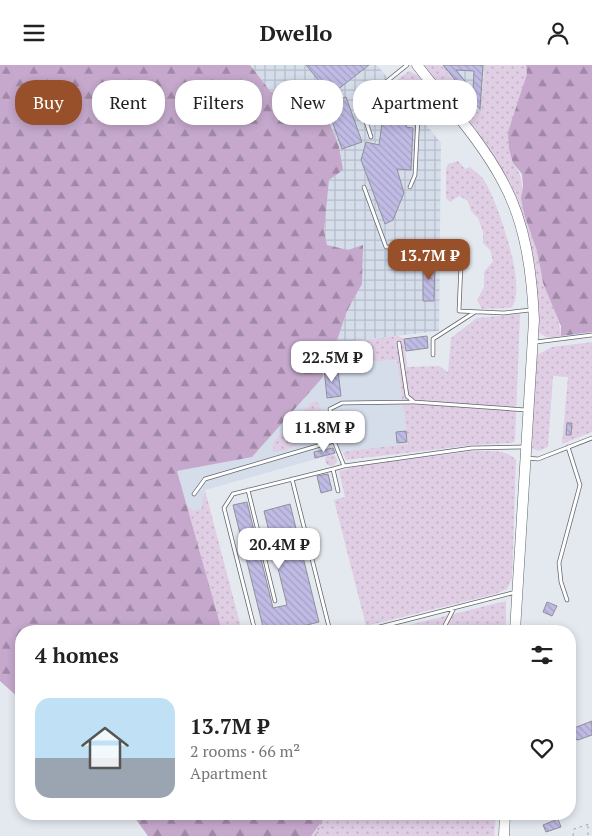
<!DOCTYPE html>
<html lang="en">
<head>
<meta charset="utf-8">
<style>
  :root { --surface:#fff; --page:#f6f6f6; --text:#222; --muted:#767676; --accent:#975029 }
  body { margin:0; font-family:"PT Serif",serif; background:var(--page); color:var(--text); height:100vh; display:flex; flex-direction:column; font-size:19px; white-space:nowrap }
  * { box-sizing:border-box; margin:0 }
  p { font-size:16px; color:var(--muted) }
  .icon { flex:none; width:28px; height:28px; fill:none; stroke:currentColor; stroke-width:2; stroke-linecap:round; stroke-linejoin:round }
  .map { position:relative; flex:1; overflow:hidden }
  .side { position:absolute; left:15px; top:560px; width:561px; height:195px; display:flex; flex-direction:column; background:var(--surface); border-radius:20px; box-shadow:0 2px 8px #0003 }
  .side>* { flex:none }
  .banner { position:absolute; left:15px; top:15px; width:562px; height:45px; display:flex; gap:10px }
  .price { position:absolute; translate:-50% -42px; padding:0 11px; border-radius:10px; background:#fff; color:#222; font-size:16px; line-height:32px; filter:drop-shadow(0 1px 2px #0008) }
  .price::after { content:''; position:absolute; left:50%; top:30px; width:15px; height:11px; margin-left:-8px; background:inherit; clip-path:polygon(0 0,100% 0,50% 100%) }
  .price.selected { background:var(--accent); color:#fff }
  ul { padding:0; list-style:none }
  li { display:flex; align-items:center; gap:15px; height:125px; padding:0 20px }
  li span { display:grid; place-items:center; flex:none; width:140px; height:100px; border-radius:15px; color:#555 }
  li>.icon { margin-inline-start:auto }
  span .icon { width:60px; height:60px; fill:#fffc; stroke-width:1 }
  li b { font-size:21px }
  h2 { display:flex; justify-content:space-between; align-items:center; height:60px; padding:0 20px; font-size:21px }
  .chip { padding:0 18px; border-radius:20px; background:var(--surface); box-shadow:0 2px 8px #0003; font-size:18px; line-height:45px }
  .chip.selected { background:var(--accent); color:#fff }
  header { display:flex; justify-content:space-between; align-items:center; height:65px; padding:0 20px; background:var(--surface); font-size:22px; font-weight:700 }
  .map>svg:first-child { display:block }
  .built { fill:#d5ddeb }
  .industrial { fill:url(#industrial-grid) }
  .grass { fill:url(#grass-dots) }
  .forest { fill:url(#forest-firs) }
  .building { fill:url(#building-back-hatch); stroke:#919098; fill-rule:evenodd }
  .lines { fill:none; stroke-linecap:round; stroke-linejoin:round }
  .lane-casing { stroke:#62656c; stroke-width:4.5 }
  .secondary-casing { stroke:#62656c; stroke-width:11 }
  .path { stroke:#9ea1a7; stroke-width:1; stroke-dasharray:2.5 4; stroke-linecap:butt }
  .lane { stroke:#fff; stroke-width:3 }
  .secondary { stroke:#fff; stroke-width:10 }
</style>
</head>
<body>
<header><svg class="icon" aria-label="menu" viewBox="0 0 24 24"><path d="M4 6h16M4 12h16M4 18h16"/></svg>Dwello<svg class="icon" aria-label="person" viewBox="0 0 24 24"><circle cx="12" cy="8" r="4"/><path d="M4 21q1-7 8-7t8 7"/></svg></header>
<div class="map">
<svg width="592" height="771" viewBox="0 0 592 771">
  <defs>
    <pattern id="industrial-grid" width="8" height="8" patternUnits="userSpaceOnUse" patternTransform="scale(1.25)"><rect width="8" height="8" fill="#d5ddeb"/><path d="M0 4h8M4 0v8" fill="none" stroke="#b7beca"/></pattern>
    <pattern id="grass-dots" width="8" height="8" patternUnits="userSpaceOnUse" patternTransform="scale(1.25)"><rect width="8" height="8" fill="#e0cee4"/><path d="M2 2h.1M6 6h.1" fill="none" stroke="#c0b1c4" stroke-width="1.8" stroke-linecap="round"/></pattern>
    <pattern id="forest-firs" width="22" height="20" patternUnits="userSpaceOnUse" patternTransform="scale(1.25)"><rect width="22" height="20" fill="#c5a8cc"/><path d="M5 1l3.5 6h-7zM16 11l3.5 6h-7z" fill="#a089a6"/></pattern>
    <pattern id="building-back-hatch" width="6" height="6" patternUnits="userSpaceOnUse" patternTransform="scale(1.25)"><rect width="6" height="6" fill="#bfbbe5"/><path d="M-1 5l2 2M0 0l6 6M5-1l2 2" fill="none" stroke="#a4a1c4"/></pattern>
  </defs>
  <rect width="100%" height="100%" fill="#e4e9f0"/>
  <path class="built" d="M397,295L408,379L345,386L205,425L201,444L193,445L186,439L177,406L252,392L322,299Z"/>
  <path class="industrial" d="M250,0H377L441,78L439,266L336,278L347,246L362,219L363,181L348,185L327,181L324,166L329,115L296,17L286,24L271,27Z
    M441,0H485L481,49Z"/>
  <path class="grass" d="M424,0H441L481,49L485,0H526L527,9L513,98C528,117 518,128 524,149C528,161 533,173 537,186C540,197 540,210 544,220C551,236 560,253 561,271C551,273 545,274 538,266L524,158L512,122L496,95Z
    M409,6C433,16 423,28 415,47L392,19Z
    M458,96L465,104L470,102C474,106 481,110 484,115C497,135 529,225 511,243L482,244L477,235L484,222V207L493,196L490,185L483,178V167L478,153L471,146L468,136L459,131L450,137L446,133V104L448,99Z
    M520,249L515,376L512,378L474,380L346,395L343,388L345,386L408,379L397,295L329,299L336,278L398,271L404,274L407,302L439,301L448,307L451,273L477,253Z
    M592,277V367L562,379L568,312L553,311L548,382L538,386L532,383L535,291L552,282Z
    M316,336L321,343L312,368L287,385L273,387V377L311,338Z
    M472,386C486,387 506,383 516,395L512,513L507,524L495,529L366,561L334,435L345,432L339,406L358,401Z
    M325 395a6 6 0 1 1 12 0a6 6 0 1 1-12 0Z
    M205,425L242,566H222L186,439L193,445L201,444Z
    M506,536V566H384Z
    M324,749H496L494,771H311L323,755Z"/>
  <path class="forest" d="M0,0H250L271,27L286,24L296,17L315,21L339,82L343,105L329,115L324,166L327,180L348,185L363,180L362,219L347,246L329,299H322L323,312L252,392L177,406L222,566H21V635L0,616Z
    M526,0H592V267L561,271V261L543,218L537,186L524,149L521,133L523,121L522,109L513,98L509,84L508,67L527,9Z
    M132,749H324L323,755L311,771H148Z"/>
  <path class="building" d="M306,0H369L323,36L321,29L328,27Z
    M443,0H483L480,44L464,26ZM456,5L474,6L473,26Z
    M346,32L362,77L342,84L326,39Z
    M385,37L410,40L406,62L413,63L411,105L397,104L404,128L393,155L385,159L361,95L366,77L379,80Z
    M431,193H435L434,236H423V205Z
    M427,271L428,283L406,286L404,274Z
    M331,302V307L338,306L341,331L327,333L324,303Z
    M567,358H572L571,370H566Z
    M406,366L407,377L397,378L396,367Z
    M333,383L335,388L315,393L314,387Z
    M328,409L332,425L321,428L317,411Z
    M247,437L273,543L287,540L264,446L290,439L319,557L283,566H264L233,440Z
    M547,537L557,541L552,551L543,547Z
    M570,654L574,663L592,656V670L578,675L570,672Z
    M558,754L561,762L546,767L543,760Z"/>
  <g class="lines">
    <g class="lane-casing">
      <path id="lane" d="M371,72L360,38L407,0
        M364,122L386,182H404L423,190H454L461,199L459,246L504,248L530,245
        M410,122L415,110L418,51L431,22
        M536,277L592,270
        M399,278L407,331L414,337L526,345
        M433,290V274L475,247
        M527,393L538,394L592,373
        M344,401L334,376L330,344L342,338L413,337
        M292,414L330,566
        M248,425L275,536
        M338,426L333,404L344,401L472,383L524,382
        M194,429L205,414L334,376
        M567,535L561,517L559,498L580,420L568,382
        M255,566L224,443L233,429L333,404
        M364,566L516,527
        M442,566L454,543"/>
    </g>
    <g class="secondary-casing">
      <path id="secondary" d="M417,0C446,38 481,75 503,117C526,159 532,209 534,255L515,566
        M504,771L505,749"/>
    </g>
    <path class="path" d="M588,761V771
      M315,771L326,749
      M573,771L574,764L592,758"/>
    <use href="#lane" class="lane"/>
    <use href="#secondary" class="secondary"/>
  </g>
</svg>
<b class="price selected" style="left:429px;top:216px">13.7M ₽</b>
<b class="price" style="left:332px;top:318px">22.5M ₽</b>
<b class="price" style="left:324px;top:388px">11.8M ₽</b>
<b class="price" style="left:279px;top:505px">20.4M ₽</b>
<div class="banner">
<a class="chip selected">Buy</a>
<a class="chip">Rent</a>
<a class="chip">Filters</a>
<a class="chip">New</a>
<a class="chip">Apartment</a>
</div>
<section class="side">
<h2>4 homes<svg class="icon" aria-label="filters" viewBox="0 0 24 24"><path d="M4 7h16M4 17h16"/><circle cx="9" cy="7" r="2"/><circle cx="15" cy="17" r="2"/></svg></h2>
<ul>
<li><span style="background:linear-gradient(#bfe0f5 60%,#9aa5b1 0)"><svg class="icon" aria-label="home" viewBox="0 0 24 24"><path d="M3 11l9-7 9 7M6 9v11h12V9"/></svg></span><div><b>13.7M ₽</b><p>2 rooms · 66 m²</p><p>Apartment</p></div><svg class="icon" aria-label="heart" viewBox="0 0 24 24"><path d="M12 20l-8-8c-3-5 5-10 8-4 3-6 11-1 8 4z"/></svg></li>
</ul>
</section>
</div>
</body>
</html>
